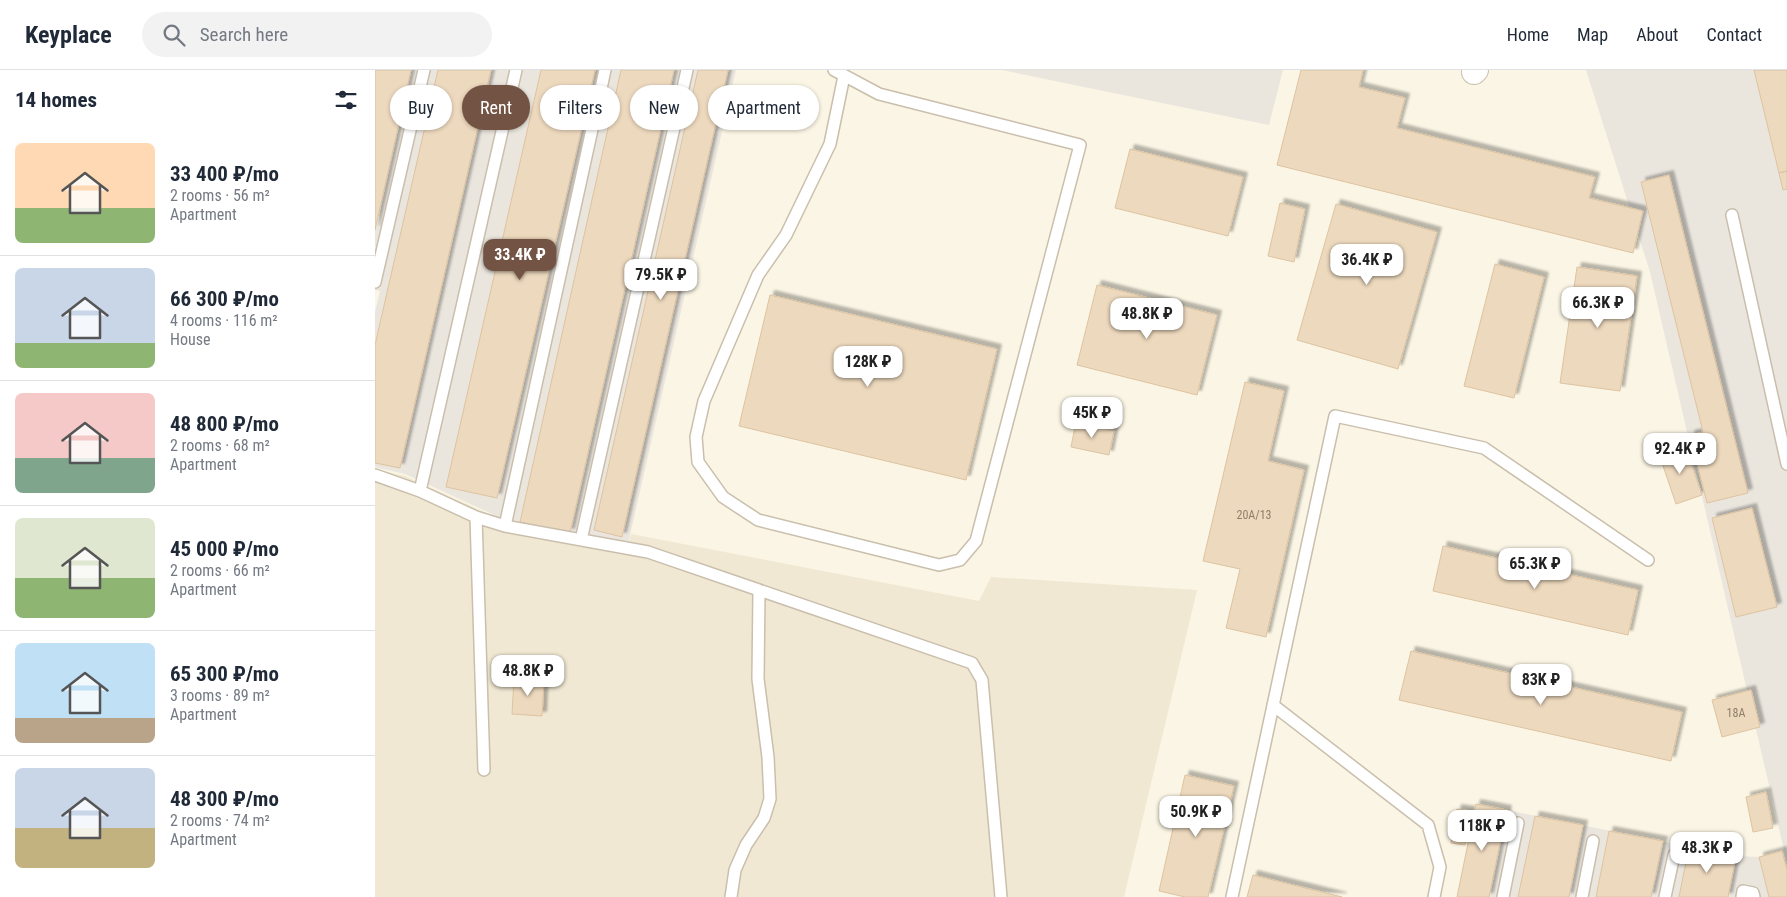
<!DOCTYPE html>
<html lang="en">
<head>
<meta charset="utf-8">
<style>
  :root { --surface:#fff; --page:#f2f2f3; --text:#1f2937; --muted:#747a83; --line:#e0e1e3; --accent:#735444 }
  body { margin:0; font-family:"Roboto Condensed",sans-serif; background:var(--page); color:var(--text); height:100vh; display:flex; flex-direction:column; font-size:19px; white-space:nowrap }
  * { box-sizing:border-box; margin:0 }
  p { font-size:16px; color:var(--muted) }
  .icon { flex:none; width:28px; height:28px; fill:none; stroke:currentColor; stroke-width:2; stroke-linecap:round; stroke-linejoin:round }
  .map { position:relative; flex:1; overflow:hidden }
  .panel { display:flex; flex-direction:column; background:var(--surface); width:375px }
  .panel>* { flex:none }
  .guide { position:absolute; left:15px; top:15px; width:475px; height:45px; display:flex; gap:10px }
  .price { position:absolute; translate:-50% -42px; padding:0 11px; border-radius:10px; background:#fff; color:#222; font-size:16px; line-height:32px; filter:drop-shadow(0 1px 2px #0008) }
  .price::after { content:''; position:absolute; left:50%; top:30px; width:15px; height:11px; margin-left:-8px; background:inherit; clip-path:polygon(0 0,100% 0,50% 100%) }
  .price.selected { background:var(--accent); color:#fff }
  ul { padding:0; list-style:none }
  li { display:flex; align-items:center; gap:15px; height:125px; padding:0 15px }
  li+li { border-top:1px solid var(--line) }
  li span { display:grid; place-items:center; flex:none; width:140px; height:100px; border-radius:8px; color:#555 }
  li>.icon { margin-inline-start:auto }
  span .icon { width:60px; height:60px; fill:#fffc; stroke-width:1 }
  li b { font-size:21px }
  h2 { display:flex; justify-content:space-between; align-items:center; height:60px; padding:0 15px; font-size:21px }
  .chip { padding:0 18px; border-radius:22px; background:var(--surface); box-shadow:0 1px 4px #0004; font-size:18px; line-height:45px }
  .chip.selected { background:var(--accent); color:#fff }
  header { display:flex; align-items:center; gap:30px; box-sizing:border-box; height:70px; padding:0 25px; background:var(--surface); border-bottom:1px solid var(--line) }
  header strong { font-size:24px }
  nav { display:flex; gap:28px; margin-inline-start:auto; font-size:18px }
  .search { width:350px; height:45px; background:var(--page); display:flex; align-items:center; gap:12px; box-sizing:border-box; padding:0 18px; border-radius:28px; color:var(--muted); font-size:19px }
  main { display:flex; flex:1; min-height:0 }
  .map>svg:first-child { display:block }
  .residential { fill:#f1e8d3 }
  .industrial { fill:#eae6de }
  .building { fill:#edd9be; stroke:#dec3a0; filter:url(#shadow) }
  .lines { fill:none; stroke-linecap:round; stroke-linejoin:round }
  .service-casing { stroke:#cabeac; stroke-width:14 }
  .minor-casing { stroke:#cabeac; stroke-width:26 }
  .service { stroke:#fff; stroke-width:11 }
  .minor { stroke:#fff; stroke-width:24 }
  .labels { text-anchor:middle; stroke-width:4.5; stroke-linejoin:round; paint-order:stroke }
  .number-label { font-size:12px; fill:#8f7e68 }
</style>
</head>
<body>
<header>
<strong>Keyplace</strong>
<div class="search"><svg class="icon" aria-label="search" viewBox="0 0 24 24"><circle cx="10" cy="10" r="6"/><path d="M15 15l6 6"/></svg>Search here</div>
<nav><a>Home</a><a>Map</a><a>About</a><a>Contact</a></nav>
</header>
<main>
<section class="panel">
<h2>14 homes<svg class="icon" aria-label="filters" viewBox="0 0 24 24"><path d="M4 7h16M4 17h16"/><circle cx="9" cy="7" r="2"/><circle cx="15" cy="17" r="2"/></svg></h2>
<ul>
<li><span style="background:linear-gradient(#ffd9b3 65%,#8fb573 0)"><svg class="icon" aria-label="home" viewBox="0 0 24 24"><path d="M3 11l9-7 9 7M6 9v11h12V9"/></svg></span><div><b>33 400 ₽/mo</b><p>2 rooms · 56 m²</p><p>Apartment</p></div></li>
<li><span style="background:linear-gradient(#c9d6e8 75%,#8fb573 0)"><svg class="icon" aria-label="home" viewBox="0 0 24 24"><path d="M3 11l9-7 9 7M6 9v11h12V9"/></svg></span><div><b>66 300 ₽/mo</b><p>4 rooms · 116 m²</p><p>House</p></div></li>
<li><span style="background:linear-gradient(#f6c9c9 65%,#7fa58c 0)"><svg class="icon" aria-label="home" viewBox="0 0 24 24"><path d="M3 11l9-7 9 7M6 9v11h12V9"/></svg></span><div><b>48 800 ₽/mo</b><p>2 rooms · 68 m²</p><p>Apartment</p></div></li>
<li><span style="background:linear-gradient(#dfe7d0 60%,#8fb573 0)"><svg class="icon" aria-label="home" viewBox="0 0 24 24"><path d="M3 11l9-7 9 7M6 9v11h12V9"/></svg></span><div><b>45 000 ₽/mo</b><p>2 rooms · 66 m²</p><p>Apartment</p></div></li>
<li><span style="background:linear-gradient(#bfe0f5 75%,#b9a48a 0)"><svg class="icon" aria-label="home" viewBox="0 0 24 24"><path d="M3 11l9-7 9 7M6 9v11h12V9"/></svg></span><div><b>65 300 ₽/mo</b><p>3 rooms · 89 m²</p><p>Apartment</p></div></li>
<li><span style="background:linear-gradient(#c9d6e8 60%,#c2b280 0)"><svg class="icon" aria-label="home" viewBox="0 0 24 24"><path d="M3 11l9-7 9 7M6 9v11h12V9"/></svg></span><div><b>48 300 ₽/mo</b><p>2 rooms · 74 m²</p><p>Apartment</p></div></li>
</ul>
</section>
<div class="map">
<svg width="1412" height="827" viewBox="0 0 1412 827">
  <defs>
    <filter id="shadow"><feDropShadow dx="4.5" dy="-4.5" stdDeviation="1" flood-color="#0004"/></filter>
  </defs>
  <rect width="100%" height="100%" fill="#faf5e4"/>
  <path class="residential" d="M0,399L30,406L140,456L253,475L256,464L604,531L616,507L822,520L749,827H0Z"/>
  <path class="industrial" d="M0,0H361L253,474L141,455L30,404L0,397V242L5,221L0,220Z
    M627,0H908L894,55Z
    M1211,0H1412V793L1275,202Z
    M1101,734L1361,786L1384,787L1407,781L1412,800V827H1082Z"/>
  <path class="building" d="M0,0H36L0,160Z
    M63,0H116L25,398L0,393V275Z
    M166,0H220L122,428L71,417Z
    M246,0H299L195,463L145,452Z
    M323,0H353L247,467L219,460Z
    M926,0H988L984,17L1030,28L1022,58L1220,107L1214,128L1268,141L1258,183L902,95Z
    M1379,0H1412V101L1404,103Z
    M755,79L868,107L853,166L740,138Z
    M1412,101V119L1408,120L1404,103Z
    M1294,105L1373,423L1332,433L1315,365L1328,362L1266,112Z
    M905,133L930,139L919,192L893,186Z
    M961,134L1062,162L1023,299L922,270Z
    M1120,194L1169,207L1139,328L1089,316Z
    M1202,197L1262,206L1245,321L1185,313Z
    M722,215L842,245L822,325L702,295Z
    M395,225L622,279L591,410L364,356Z
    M870,312L909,321L893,391L929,400L891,567L851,558L865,499L828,491Z
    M701,352L739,361L734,385L696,377Z
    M1310,375L1327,425L1301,434L1284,384Z
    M1377,438L1402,537L1361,547L1337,448Z
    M1068,476L1263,520L1253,565L1058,521Z
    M1036,581L1307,642L1296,691L1024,630Z
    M139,608L169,610L167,646L137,644Z
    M1376,620L1385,657L1347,667L1337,630Z
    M810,705L859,716L833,827H810L784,821Z
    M1391,722L1398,758L1378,762L1371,727Z
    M1101,734L1132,740L1114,827H1082Z
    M1082,739L1096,741L1090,775L1076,773Z
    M1160,746L1208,755L1194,827H1143Z
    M1234,761L1288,771L1276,827H1221Z
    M1314,777L1361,786L1353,827H1304Z
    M1407,781L1412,800V827H1394L1384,787Z
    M878,805L967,827H872Z"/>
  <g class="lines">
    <g class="service-casing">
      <path id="service" d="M459,0L504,24L705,75L601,471L585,490L564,495L383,450L348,427L323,392L321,367L329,331L383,205L411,165L455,74L469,6
        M1357,145L1412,394
        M0,212L49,0
        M0,405L45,421L101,447L130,456L273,482L597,593L607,610L626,827
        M45,421L141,0
        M101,447L109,700
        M130,456L230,0
        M206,470L312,0
        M898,635L1053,755L1065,797L1059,827
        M356,827L360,800L371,775L389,748L395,729L393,687L383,609L384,520
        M857,827L960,346L1109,378L1273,490
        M1128,827L1143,753
        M1207,827L1218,771
        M1290,827L1299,785
        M1367,827L1368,821L1378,823L1379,827"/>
    </g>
    <g class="minor-casing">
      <path id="minor" d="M1099,2L1101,0"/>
    </g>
    <use href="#service" class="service"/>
    <use href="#minor" class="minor"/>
  </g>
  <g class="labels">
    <g class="number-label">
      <text x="879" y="449">20А/13</text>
      <text x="1361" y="647">18А</text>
    </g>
  </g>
</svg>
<b class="price selected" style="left:145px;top:211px">33.4K ₽</b>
<b class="price" style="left:992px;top:216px">36.4K ₽</b>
<b class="price" style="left:286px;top:231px">79.5K ₽</b>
<b class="price" style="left:1223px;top:259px">66.3K ₽</b>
<b class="price" style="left:772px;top:270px">48.8K ₽</b>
<b class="price" style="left:493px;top:318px">128K ₽</b>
<b class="price" style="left:717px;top:369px">45K ₽</b>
<b class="price" style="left:1305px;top:405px">92.4K ₽</b>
<b class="price" style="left:1160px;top:520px">65.3K ₽</b>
<b class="price" style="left:153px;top:627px">48.8K ₽</b>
<b class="price" style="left:1166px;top:636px">83K ₽</b>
<b class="price" style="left:821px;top:768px">50.9K ₽</b>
<b class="price" style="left:1107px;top:782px">118K ₽</b>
<b class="price" style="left:1332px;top:804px">48.3K ₽</b>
<div class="guide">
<a class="chip">Buy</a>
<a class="chip selected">Rent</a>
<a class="chip">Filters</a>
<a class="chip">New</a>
<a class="chip">Apartment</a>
</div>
</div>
</main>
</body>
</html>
